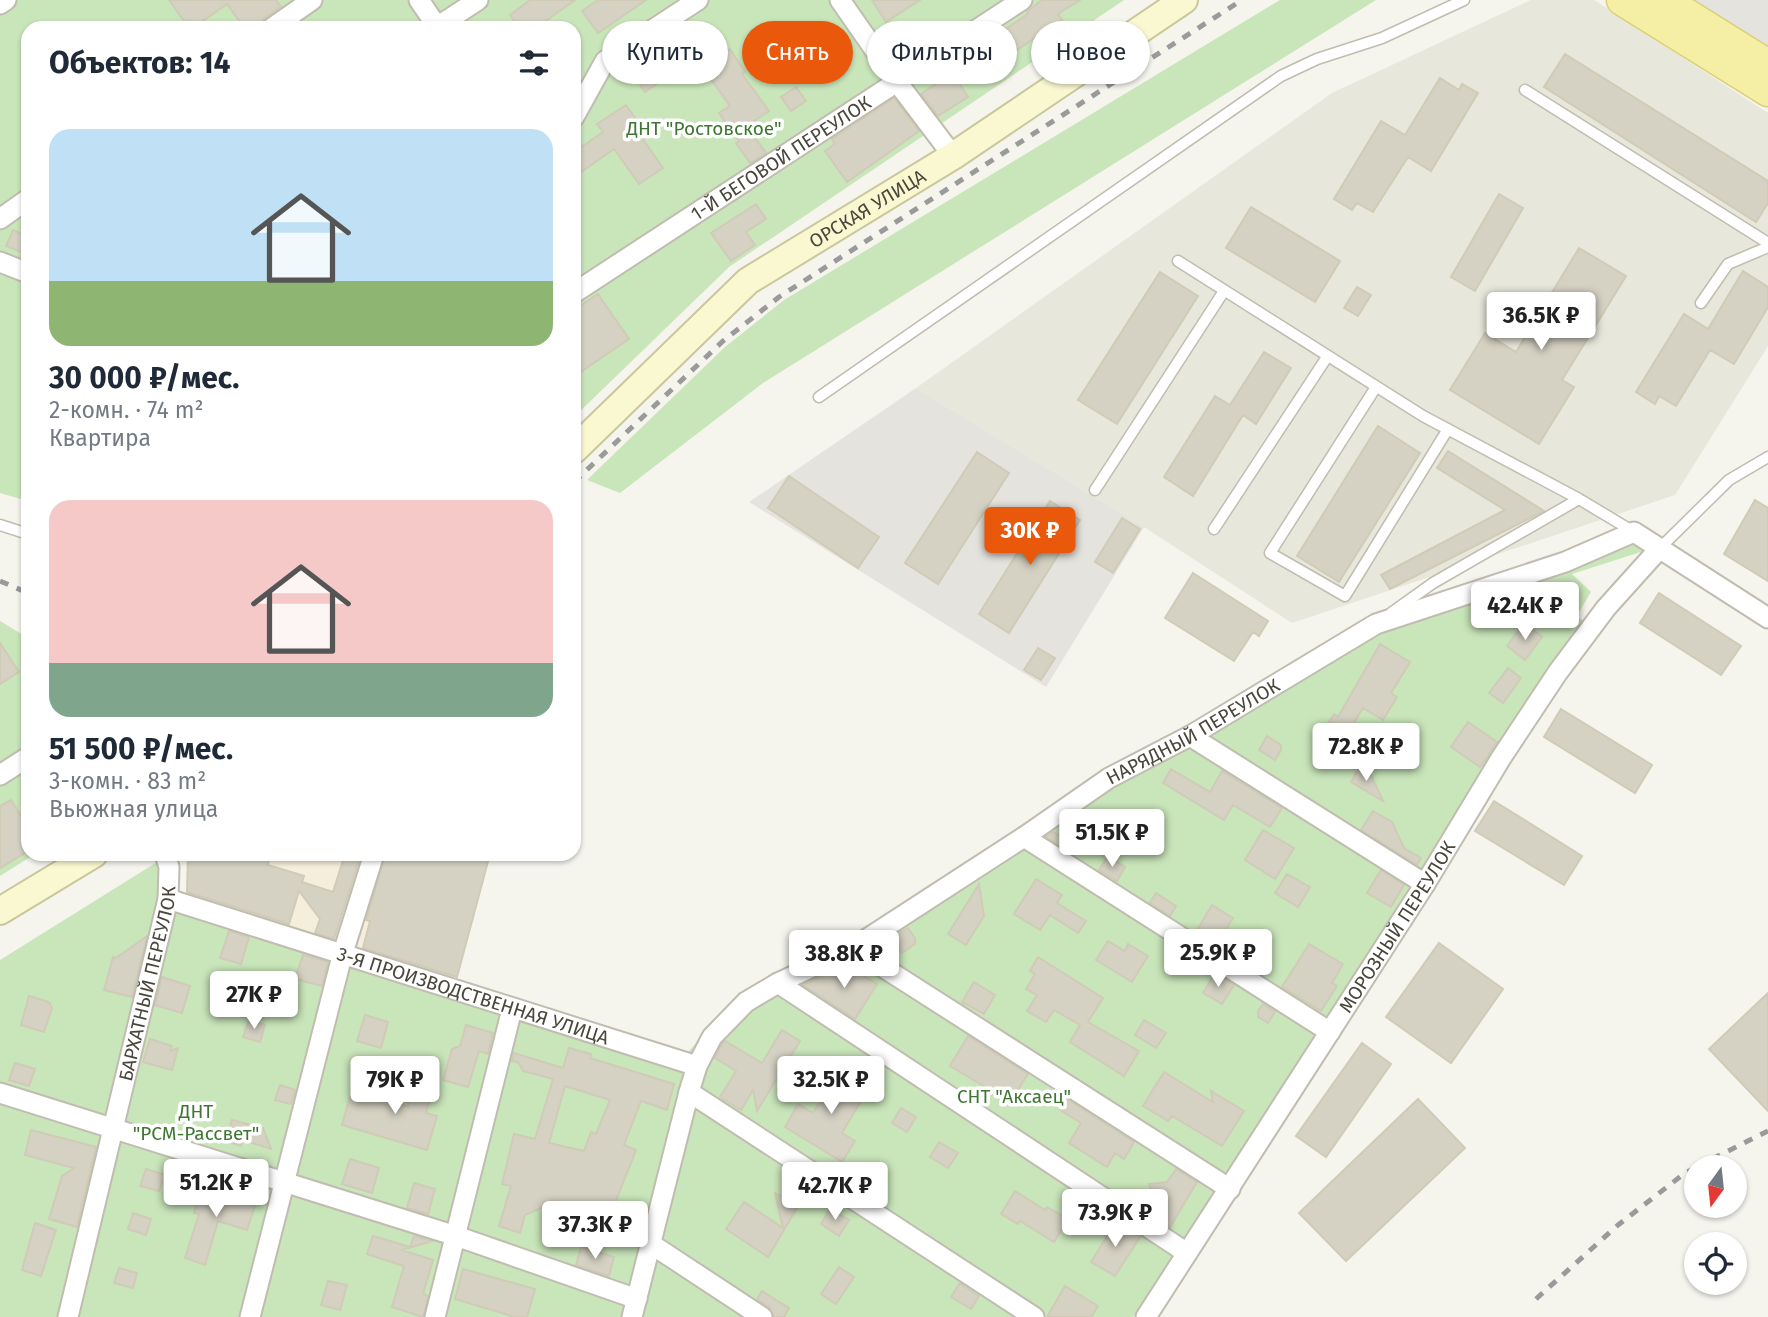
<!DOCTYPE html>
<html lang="ru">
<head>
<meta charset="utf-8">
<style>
  :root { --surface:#fff; --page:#f6f6f7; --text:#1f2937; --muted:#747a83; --accent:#ea580c }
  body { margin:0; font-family:"Fira Sans",sans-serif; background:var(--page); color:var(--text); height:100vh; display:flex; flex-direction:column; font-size:26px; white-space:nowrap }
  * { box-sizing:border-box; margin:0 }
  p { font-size:23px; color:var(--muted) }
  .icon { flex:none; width:38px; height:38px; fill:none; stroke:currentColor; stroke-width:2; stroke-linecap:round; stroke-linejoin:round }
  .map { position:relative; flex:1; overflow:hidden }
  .drawer { position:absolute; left:21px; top:21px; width:560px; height:840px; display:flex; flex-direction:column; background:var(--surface); border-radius:21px; box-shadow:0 2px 5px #0004 }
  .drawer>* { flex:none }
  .top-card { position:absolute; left:602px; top:21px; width:665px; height:63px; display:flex; gap:14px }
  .needle { width:46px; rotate:195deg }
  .tools { position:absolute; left:1684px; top:1155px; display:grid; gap:14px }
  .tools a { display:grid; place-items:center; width:63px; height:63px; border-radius:50%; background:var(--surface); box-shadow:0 2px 5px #0004; font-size:35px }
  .price { position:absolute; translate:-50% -60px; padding:0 16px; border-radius:7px; background:#fff; color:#222; font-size:23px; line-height:46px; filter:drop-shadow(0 2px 4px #0008) }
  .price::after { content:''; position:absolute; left:50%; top:42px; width:21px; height:16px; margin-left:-10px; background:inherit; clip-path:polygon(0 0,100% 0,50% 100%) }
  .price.current { background:var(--accent); color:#fff }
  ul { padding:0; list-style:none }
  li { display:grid; align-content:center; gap:14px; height:371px; padding:0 28px }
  li span { display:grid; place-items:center; height:217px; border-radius:21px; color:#555 }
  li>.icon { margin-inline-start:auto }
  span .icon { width:126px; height:126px; fill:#fffc; stroke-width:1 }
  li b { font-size:30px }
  h2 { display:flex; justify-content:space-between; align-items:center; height:84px; padding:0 28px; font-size:30px }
  .tag { padding:0 24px; border-radius:32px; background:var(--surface); box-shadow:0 2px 5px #0004; font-size:24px; line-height:63px }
  .tag.current { background:var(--accent); color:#fff }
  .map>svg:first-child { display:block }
  .residential { fill:#e8e7db }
  .commercial { fill:#f4eedb }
  .industrial { fill:#e5e3de }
  .green { fill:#c9e5ba }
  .building { fill:#d5d2c3; stroke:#d0cbb7; stroke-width:2; fill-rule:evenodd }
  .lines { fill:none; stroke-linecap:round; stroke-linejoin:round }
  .service-casing { stroke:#c0bdb0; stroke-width:13 }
  .minor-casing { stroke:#c0bdb0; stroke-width:23 }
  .secondary-casing { stroke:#cac79d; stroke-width:30 }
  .primary-casing { stroke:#dad076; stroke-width:33 }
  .service { stroke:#fff; stroke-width:10 }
  .minor { stroke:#fff; stroke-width:19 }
  .secondary { stroke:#faf8d1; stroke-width:26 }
  .primary { stroke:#f5efa5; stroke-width:30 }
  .rail { stroke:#9a9a9a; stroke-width:5; stroke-dasharray:9 9; stroke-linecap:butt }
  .labels { text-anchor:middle; stroke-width:7; stroke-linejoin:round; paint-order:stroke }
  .park-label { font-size:19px; fill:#3e7632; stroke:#fff }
  .street-label { font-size:19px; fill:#49463b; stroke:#fff }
</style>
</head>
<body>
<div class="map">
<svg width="1768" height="1317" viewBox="0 0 1768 1317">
  <rect width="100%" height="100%" fill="#f5f4ed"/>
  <path class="residential" d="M1531,0H1594L1768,113V346L1675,495L1292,623L1144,527L916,388L1332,93Z"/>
  <path class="commercial" d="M187,854H481L449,981L187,897Z"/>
  <path class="industrial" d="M1689,0H1768V50Z
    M916,388L1144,527L1046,687L749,502Z"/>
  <path class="green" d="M0,0H1124L729,267L574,417V28H28V501L0,493Z
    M1280,0H1376L763,383L620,493L587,480L725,347L784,300Z
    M1634,537L1650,549L1572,574L1591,592L1576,617L1589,623L1133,1317H0V960L170,854H179L173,908L682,1058L737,1001L1022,836L1314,653Z
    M0,621L28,638V854H35L0,876Z"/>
  <path class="building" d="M169,0H276L281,7L264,18L259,28H244L227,4L193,28H189Z
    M530,0H575L536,28H519L510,15Z
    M598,0H646L598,33L582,11Z
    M872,0H920L886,22Z
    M1042,0H1080L1058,14L1064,23L1043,37L1041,34L1002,60L989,40L1028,14L1027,12Z
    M774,23L787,41L776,49L763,31Z
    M924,33L931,45L901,64L893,55Z
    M827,38L842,59L826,70L811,49Z
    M730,49L745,72L742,74L769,111L747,126L766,153L750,163L736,143L739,141L719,113L730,106L703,68Z
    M642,51L662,80L645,92L625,63Z
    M1565,54L1768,181V203L1756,222L1544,87Z
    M953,73L968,97L938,116L921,94Z
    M1440,78L1459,90L1462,84L1478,93L1431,171L1408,157L1373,212L1357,203L1352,210L1334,199L1381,121L1405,135Z
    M796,87L806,101L791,111L781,97Z
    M894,98L919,131L847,182L825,151L835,144L832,139Z
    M626,105L645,132L640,135L663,168L639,184L614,149L574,177V152L603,132L597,124Z
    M1499,194L1523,208L1475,291L1451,277Z
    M756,204L766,219L746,232L755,245L731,261L711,233Z
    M1251,207L1340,261L1315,302L1226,248Z
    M13,230L28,237L23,253L6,246Z
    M1579,248L1626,276L1562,380L1574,387L1539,444L1450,390L1485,333L1516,352Z
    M1743,271L1768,287V307L1734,364L1710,350L1676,406L1659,396L1655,404L1636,392L1684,314L1708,329Z
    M1160,272L1198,296L1117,424L1078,400Z
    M1357,287L1371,295L1358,316L1344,308Z
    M598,294L629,339L579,373L574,365V310Z
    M1264,352L1291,368L1256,424L1243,415L1193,496L1164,477L1215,396L1230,405Z
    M1378,426L1420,453L1339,582L1297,556Z
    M1448,451L1544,511L1390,589L1381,575L1505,510L1437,468Z
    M977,452L1009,473L938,584L905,563Z
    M789,476L879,537L858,568L768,508Z
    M1755,500L1768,508V581L1724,554Z
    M1050,501L1080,520L1009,633L979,614Z
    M1122,518L1140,529L1113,573L1095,562Z
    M1193,573L1268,621L1259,636L1253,632L1234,661L1165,618Z
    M1659,593L1741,646L1721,675L1640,623Z
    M1524,623L1542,637L1525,660L1507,646Z
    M0,643L19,672L0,684Z
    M1380,644L1410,662L1391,693L1397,697L1383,720L1363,708L1340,746L1321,735L1334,714L1338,717Z
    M1038,648L1055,658L1041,680L1024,670Z
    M1508,668L1521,678L1503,703L1489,693Z
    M1561,709L1652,765L1635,793L1544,737Z
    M1468,722L1497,742L1480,767L1451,747Z
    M1267,736L1281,745V750L1275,760L1259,750Z
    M1359,768L1371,775L1383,801L1351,782Z
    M1171,769L1210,792L1222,771L1282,808L1270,827L1233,805L1224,820L1163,783Z
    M11,800L28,827V851L0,868V806Z
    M1494,801L1582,856L1564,885L1475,831Z
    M1373,811L1392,822L1404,848L1421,858L1417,865L1361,830Z
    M1089,813L1107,824L1096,842H1072Z
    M1263,830L1294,848L1275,879L1245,860Z
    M1053,832L1071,842L1067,850L1046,837Z
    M188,854H270L268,865L304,876L302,882L333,892L345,854H361L334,939L315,933L320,919L299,891L289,924L187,892Z
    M386,854H490L457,977L363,948L370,921L366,920Z
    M1108,856L1125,867L1117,881L1099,870Z
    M1381,870L1404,885L1391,907L1367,893Z
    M1287,874L1310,887L1298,907L1275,893Z
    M1036,879L1062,895L1057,903L1086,921L1078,933L1050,915L1040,930L1014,914Z
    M979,884L984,916L966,945L948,934Z
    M1156,893L1176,906L1170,916L1150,903Z
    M1212,905L1233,918L1217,944L1196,932Z
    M908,928L915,938V944L902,953L892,938Z
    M229,931L249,937L241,964L220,958Z
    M147,936L132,997L104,990L113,957L116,958Z
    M1108,941L1125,951L1128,944L1148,956L1132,982L1096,960Z
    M1439,943L1503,989L1451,1063L1386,1017Z
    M1309,944L1343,964L1332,983L1337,986L1321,1011L1282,987Z
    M1173,946L1185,954L1178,965L1166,957Z
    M303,955L328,962L322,986L295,979Z
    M1038,957L1103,998L1088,1022L1139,1051L1124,1076L1070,1042L1080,1025L1054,1010L1046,1022L1027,1011L1037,995L1026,989L1035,974L1030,971Z
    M847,966L877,984L855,1019L803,985Z
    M1215,973L1234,985L1222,1004L1203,993Z
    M162,977L190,986L182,1013L155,1005Z
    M974,982L995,995L984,1014L962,1002Z
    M1768,993V1111L1709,1049Z
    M29,996L49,1002L52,1008L44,1032L21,1025Z
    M1263,1004L1275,1012L1268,1023L1258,1017V1011Z
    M365,1015L388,1022L381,1048L357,1041Z
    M249,1020L265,1025L260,1042L243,1037Z
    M1144,1020L1166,1033L1156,1048L1135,1035Z
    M466,1025L493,1033L488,1054L479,1051L468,1087L443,1080L452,1049L460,1046Z
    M782,1030L800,1041L757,1111L753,1090L741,1110L720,1097L736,1071L715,1058L722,1044L725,1041L762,1063Z
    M968,1036L1028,1074L1010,1102L950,1066Z
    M150,1039L172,1046L170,1051L178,1048L172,1070L143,1062Z
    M1362,1043L1391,1064L1326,1157L1296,1136Z
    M569,1048L591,1054L590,1058L674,1084L667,1110L641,1101L624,1145L636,1150L606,1226L550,1204L525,1215L520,1233L499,1226L511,1186L502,1184L514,1134L535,1139L553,1079L523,1071L519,1063L512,1061L514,1053L563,1068ZM565,1086L610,1100L596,1134L591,1132L584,1151L549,1143Z
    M15,1063L35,1069L29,1086L9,1080Z
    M840,1068L870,1086L842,1133L855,1141L842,1162L785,1127L798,1104L813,1113Z
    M1164,1072L1213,1102L1211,1091L1244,1111L1222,1146L1172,1116L1168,1121L1143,1106Z
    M416,1075L435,1080L426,1113L437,1116L427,1150L342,1125L352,1090L409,1107L408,1102Z
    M280,1085L295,1090L291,1104L275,1100Z
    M1067,1099L1134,1142L1124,1159L1115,1153L1107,1167L1069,1143L1081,1123L1060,1110Z
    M1418,1099L1465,1148L1346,1261L1299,1213Z
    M901,1108L916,1117L907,1132L892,1123Z
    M232,1120L263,1128L271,1149L243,1140L241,1146L225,1141Z
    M31,1130L96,1147L77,1227L49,1219L62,1176L74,1168L25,1155Z
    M939,1142L958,1153L948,1168L930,1157Z
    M350,1159L379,1168L372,1193L342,1184Z
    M146,1169L165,1175L159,1191L140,1186Z
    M1176,1169L1197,1182L1170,1227L1149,1213L1156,1201L1149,1184L1167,1182Z
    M414,1183L435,1189L428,1214L407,1208Z
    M202,1185L256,1202L247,1230L218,1221L205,1265L185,1258L199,1214L194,1213Z
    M1015,1191L1045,1210L1047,1207L1068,1219L1054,1242L1020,1221L1018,1224L1001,1214Z
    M775,1193L798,1206L768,1257L726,1229L744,1202L783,1228Z
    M830,1209L849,1220L839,1236L821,1224Z
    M133,1213L151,1219L146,1235L128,1229Z
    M35,1223L56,1230L41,1276L22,1270Z
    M1115,1223L1140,1237L1115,1276L1091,1262Z
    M373,1236L410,1247L414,1236L432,1241L402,1250L433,1260L423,1294L428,1296L423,1317L392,1307L404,1266L367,1254Z
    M581,1247L614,1257L609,1276L576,1265Z
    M839,1267L854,1277L836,1304L821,1294Z
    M119,1268L137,1273L133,1288L114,1283Z
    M463,1269L535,1289L527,1317H515L455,1299Z
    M328,1281L347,1285L340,1310L321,1305Z
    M960,1283L979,1296L971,1309L951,1297Z
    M1065,1286L1098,1306L1091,1317H1047Z
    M762,1291L789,1308L784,1317H774L769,1307L757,1299Z"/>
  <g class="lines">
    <g class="service-casing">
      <path id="service" d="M1525,90L1768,243
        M1178,261L1423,416L1579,499L1634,532
        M1701,303L1728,264L1768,247
        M1376,387L1270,553L1345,596L1448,429
        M819,397L1281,76L1317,59L1382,38L1464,0
        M1095,490L1224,291
        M0,525L28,534
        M1214,529L1327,357
        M1660,548L1729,480L1768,457
        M1391,613L1433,583L1579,499"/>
    </g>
    <g class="minor-casing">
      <g id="minor">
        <path d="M419,0L438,28"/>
        <path d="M840,0L897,82L953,156"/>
        <path d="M0,4L6,0"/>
        <path d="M437,27L478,0"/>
        <path d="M272,28L312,0"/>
        <path d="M574,117L605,61L698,0"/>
        <path d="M0,219L28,199"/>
        <path d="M0,262L28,273"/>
        <path id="s1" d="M574,293L1022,0"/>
        <path d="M1190,736L1425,884"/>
        <path d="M0,775L28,757"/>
        <path d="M1024,837L1330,1032"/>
        <path id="s2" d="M168,899L697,1066"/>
        <path d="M853,948L1230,1189"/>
        <path d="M778,983L1187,1253"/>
        <path d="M689,1092L1034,1317"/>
        <path d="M0,1093L456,1236L637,1299"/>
        <path d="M651,1244L762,1317"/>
        <path id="s3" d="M68,1317L168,899L169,867L165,854"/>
        <path d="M250,1317L342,956L374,854"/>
        <path d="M435,1317L512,1009"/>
        <path id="s4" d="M632,1317L689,1092L697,1066L712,1037L746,1002L778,983L853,948L1024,837L1109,778L1190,736L1376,624L1565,562L1634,532L1768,618"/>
        <path id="s5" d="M1146,1317L1425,884L1501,758L1558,672L1606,608L1660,548"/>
      </g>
    </g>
    <g class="secondary-casing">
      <g id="secondary">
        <path id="s6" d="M574,450L748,281L953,156L1184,0"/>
        <path d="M0,911L94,854"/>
      </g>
    </g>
    <g class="primary-casing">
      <path id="primary" d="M1622,0L1768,91
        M1664,0L1768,65"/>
    </g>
    <use href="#service" class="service"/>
    <use href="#minor" class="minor"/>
    <use href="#secondary" class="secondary"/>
    <use href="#primary" class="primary"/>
    <path class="rail" d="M574,482L723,341L779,297L1242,0
      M0,581L28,593
      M1696,1167L1768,1131
      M1536,1299L1618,1225L1685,1173L1696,1168"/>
  </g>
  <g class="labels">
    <g class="park-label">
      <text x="704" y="135">ДНТ "Ростовское"</text>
      <text x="1014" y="1103">СНТ "Аксаец"</text>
      <text x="196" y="1118">ДНТ<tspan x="196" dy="22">"РСМ-Рассвет"</tspan></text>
    </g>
    <g class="street-label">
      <text dy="7" stroke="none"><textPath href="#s1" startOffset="247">1-Й БЕГОВОЙ ПЕРЕУЛОК</textPath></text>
      <text dy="7" stroke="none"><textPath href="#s6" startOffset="382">ОРСКАЯ УЛИЦА</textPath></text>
      <text dy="7" stroke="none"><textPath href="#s4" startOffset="864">НАРЯДНЫЙ ПЕРЕУЛОК</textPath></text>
      <text dy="7" stroke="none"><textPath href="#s5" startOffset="464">МОРОЗНЫЙ ПЕРЕУЛОК</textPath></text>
      <text dy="7" stroke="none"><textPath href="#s3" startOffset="343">БАРХАТНЫЙ ПЕРЕУЛОК</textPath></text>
      <text dy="7" stroke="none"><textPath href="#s2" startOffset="320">3-Я ПРОИЗВОДСТВЕННАЯ УЛИЦА</textPath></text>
    </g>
  </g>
</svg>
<div class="tools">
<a><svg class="needle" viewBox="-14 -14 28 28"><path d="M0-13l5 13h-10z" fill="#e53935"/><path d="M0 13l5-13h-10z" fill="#747a83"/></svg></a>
<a><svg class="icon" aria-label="locate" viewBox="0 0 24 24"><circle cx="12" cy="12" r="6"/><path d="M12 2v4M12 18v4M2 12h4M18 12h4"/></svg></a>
</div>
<b class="price" style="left:1541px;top:352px">36.5K ₽</b>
<b class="price current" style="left:1030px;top:567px">30K ₽</b>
<b class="price" style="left:1525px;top:642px">42.4K ₽</b>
<b class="price" style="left:1366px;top:783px">72.8K ₽</b>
<b class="price" style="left:1112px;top:869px">51.5K ₽</b>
<b class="price" style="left:1218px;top:989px">25.9K ₽</b>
<b class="price" style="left:844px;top:990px">38.8K ₽</b>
<b class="price" style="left:254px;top:1031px">27K ₽</b>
<b class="price" style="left:395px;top:1116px">79K ₽</b>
<b class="price" style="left:831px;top:1116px">32.5K ₽</b>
<b class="price" style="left:216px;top:1219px">51.2K ₽</b>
<b class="price" style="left:835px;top:1222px">42.7K ₽</b>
<b class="price" style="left:1115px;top:1249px">73.9K ₽</b>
<b class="price" style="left:595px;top:1261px">37.3K ₽</b>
<div class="top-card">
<a class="tag">Купить</a>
<a class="tag current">Снять</a>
<a class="tag">Фильтры</a>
<a class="tag">Новое</a>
</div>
<section class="drawer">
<h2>Объектов: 14<svg class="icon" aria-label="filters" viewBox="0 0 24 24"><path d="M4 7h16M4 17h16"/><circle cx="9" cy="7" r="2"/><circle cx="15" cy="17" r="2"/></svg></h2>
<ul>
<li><span style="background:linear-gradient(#bfe0f5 70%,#8fb573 0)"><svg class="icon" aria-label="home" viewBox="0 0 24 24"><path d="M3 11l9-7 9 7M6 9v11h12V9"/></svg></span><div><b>30 000 ₽/мес.</b><p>2-комн. · 74 m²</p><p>Квартира</p></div></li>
<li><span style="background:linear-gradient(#f6c9c9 75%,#7fa58c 0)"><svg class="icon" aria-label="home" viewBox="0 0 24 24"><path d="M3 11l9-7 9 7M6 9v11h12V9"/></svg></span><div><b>51 500 ₽/мес.</b><p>3-комн. · 83 m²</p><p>Вьюжная улица</p></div></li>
</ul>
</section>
</div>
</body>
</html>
